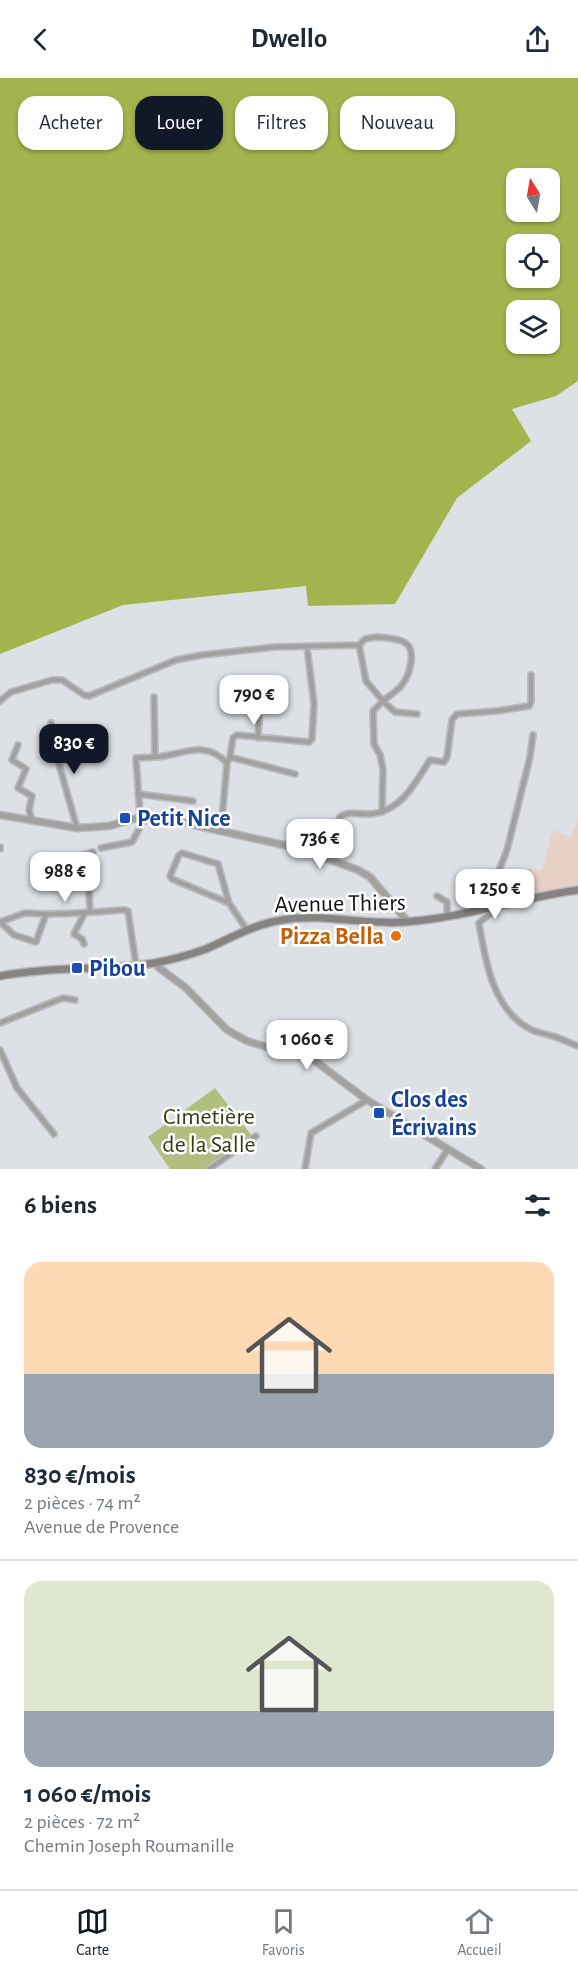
<!DOCTYPE html>
<html lang="fr">
<head>
<meta charset="utf-8">
<style>
  :root { --surface:#fff; --page:#f2f2f3; --text:#1f2937; --muted:#747a83; --line:#e0e1e3; --accent:#111827 }
  body { margin:0; font-family:"Alegreya Sans",sans-serif; background:var(--page); color:var(--text); height:100vh; display:flex; flex-direction:column; font-size:22px; white-space:nowrap }
  * { box-sizing:border-box; margin:0 }
  p { font-size:20px; color:var(--muted) }
  .icon { flex:none; width:33px; height:33px; fill:none; stroke:currentColor; stroke-width:2; stroke-linecap:round; stroke-linejoin:round }
  .map { position:relative; height:1091px; overflow:hidden }
  .details { display:flex; flex-direction:column; background:var(--surface); flex:1 }
  .details>* { flex:none }
  .banner { position:absolute; left:18px; top:18px; width:543px; height:54px; display:flex; gap:12px }
  .needle { width:39px; rotate:349deg }
  .fabs { position:absolute; left:506px; top:90px; display:grid; gap:12px }
  .fabs a { display:grid; place-items:center; width:54px; height:54px; border-radius:12px; background:var(--surface); box-shadow:0 2px 4px #0004; font-size:30px }
  .price { position:absolute; translate:-50% -51px; padding:0 14px; border-radius:12px; background:#fff; color:#222; font-size:20px; line-height:39px; filter:drop-shadow(0 2px 3px #0008) }
  .price::after { content:''; position:absolute; left:50%; top:36px; width:18px; height:14px; margin-left:-9px; background:inherit; clip-path:polygon(0 0,100% 0,50% 100%) }
  .price.on { background:var(--accent); color:#fff }
  ul { padding:0; list-style:none }
  li { display:grid; align-content:center; gap:12px; height:318px; padding:0 24px }
  li+li { border-top:2px solid var(--line) }
  li span { display:grid; place-items:center; height:186px; border-radius:18px; color:#555 }
  li>.icon { margin-inline-start:auto }
  span .icon { width:108px; height:108px; fill:#fffc; stroke-width:1 }
  li b { font-size:26px }
  h2 { display:flex; justify-content:space-between; align-items:center; height:72px; padding:0 24px; font-size:26px }
  .chip { padding:0 21px; border-radius:18px; background:var(--surface); box-shadow:0 2px 4px #0004; font-size:21px; line-height:54px }
  .chip.on { background:var(--accent); color:#fff }
  header { display:flex; justify-content:space-between; align-items:center; height:78px; padding:0 24px; background:var(--surface); font-size:27px; font-weight:600 }
  .tabs { display:flex; justify-content:space-around; align-items:center; height:84px; border-top:2px solid var(--line); background:var(--surface); font-size:16px; color:var(--muted) }
  .tabs a { display:grid; justify-items:center; gap:3px }
  .tabs .on { color:var(--accent) }
  .map>svg:first-child { display:block }
  .medical { fill:#e7d1c4 }
  .green { fill:#b1be7e }
  .forest { fill:#a3b44e; fill-rule:evenodd }
  .lines { fill:none; stroke-linecap:round; stroke-linejoin:round }
  .minor-casing { stroke:#b8bbbf; stroke-width:8 }
  .tertiary-casing { stroke:#b8bbbf; stroke-width:9 }
  .secondary-casing { stroke:#b8bbbf; stroke-width:10 }
  .minor { stroke:#a3a1a0; stroke-width:4.5 }
  .tertiary { stroke:#a3a1a0; stroke-width:6 }
  .secondary { stroke:#868381; stroke-width:7 }
  .transit-dot { fill:#1a4fb4; stroke:#fff; stroke-width:2 }
  .food-dot { fill:#e8710a; stroke:#fff; stroke-width:2 }
  .labels { text-anchor:middle; stroke-width:5; stroke-linejoin:round; paint-order:stroke }
  .transit-label { font-size:24px; font-weight:bold; fill:#164399; stroke:#fff; text-anchor:start }
  .street-label { font-size:24px; fill:#121315; stroke:#fff }
  .food-label { font-size:24px; font-weight:bold; fill:#c56008; stroke:#fff; text-anchor:end }
  .park-label { font-size:24px; fill:#343b11; stroke:#fff }
</style>
</head>
<body>
<header><svg class="icon" aria-label="back" viewBox="0 0 24 24"><path d="M15 5l-7 7 7 7"/></svg>Dwello<svg class="icon" aria-label="share" viewBox="0 0 24 24"><path d="M12 15V3M7 8l5-5 5 5M5 13v7h14v-7"/></svg></header>
<div class="map">
<svg width="578" height="1091" viewBox="0 0 578 1091">
  <rect width="100%" height="100%" fill="#dde0e4"/>
  <path class="medical" d="M578,741V808L562,809L500,824L514,792L542,791L553,752L571,760Z"/>
  <path class="green" d="M215,1010L252,1058L204,1091H170L148,1059Z"/>
  <path class="forest" d="M0,0H578V303L556,318L512,331L531,363L457,420L395,526L308,528L306,508L123,527L0,576ZM516,100H549V134H516ZM549,166V200H516V166ZM549,232V266H516V232Z"/>
  <g class="lines">
    <g class="minor-casing">
      <path id="minor" d="M376,559C384,560 396,560 404,564C418,571 409,598 402,607C397,613 389,618 383,623L366,603L359,567L365,561Z
        M0,623L11,614L52,602H62L84,617L89,618L176,582L202,577L275,569L359,567
        M51,645L60,690L77,750
        M258,660L259,640
        M18,667L12,682L26,691L18,710L32,718L29,732L32,742
        M155,679C181,678 204,660 227,685
        M230,679L295,696
        M138,716L193,723
        M382,734L383,691L380,677L374,666L373,633L383,623L395,634L417,636
        M221,752L227,685L230,679L233,660L237,657L309,664L312,661L314,626L307,569
        M0,769V771
        M101,770L132,764L143,744L140,736L136,680L155,679L154,619
        M324,780L340,739C349,732 361,737 372,736C402,732 415,705 430,682L444,684L447,679L452,642L457,636L497,633L529,628L531,624V597
        M437,818L447,824V839
        M229,825L172,801L170,798L179,777L182,775L218,786L229,825L247,852
        M492,830V834L479,845C485,882 493,932 530,951C537,955 544,955 552,958C561,960 569,965 578,968
        M484,831L507,772L530,679L533,657
        M90,833L88,794L84,777L93,774
        M46,836C73,836 97,834 124,832L128,833L136,887
        M84,836L74,856L82,861L84,866
        M0,844L25,835L46,836L36,864L14,857L0,844
        M0,945L63,920L75,922
        M0,972L17,1010L54,1056
        M209,1091L256,1058
        M305,1091L311,1055L367,1022
        M435,1091L448,1071"/>
    </g>
    <g class="tertiary-casing">
      <path id="tertiary" d="M0,737L77,750L109,748L141,739L163,740L297,770L358,792L370,799L408,844
        M157,884L158,889L186,910L226,951L234,956L247,963L273,971L298,976L315,983L367,1022L481,1091"/>
    </g>
    <g class="secondary-casing">
      <path id="secondary" d="M0,898C51,888 103,893 154,885C171,882 189,877 206,871C231,860 255,846 282,842C322,835 364,847 404,844C463,840 519,820 578,812"/>
    </g>
    <use href="#minor" class="minor"/>
    <use href="#tertiary" class="tertiary"/>
    <use href="#secondary" class="secondary"/>
  </g>
  <g class="transit-dot">
    <rect x="119" y="734" width="12" height="12" rx="3"/>
    <rect x="71" y="884" width="12" height="12" rx="3"/>
    <rect x="373" y="1029" width="12" height="12" rx="3"/>
  </g>
  <circle class="food-dot" cx="396" cy="858" r="6"/>
  <g class="labels">
    <g class="transit-label">
      <text x="137" y="748">Petit Nice</text>
      <text x="89" y="898">Pibou</text>
      <text x="391" y="1029">Clos des<tspan x="391" dy="28">Écrivains</tspan></text>
    </g>
    <g class="street-label">
      <text transform="translate(340 825) rotate(-1)" y="8">Avenue Thiers</text>
    </g>
    <g class="food-label">
      <text x="384" y="866">Pizza Bella</text>
    </g>
    <g class="park-label">
      <text x="209" y="1046">Cimetière<tspan x="209" dy="28">de la Salle</tspan></text>
    </g>
  </g>
</svg>
<div class="fabs">
<a><svg class="needle" viewBox="-14 -14 28 28"><path d="M0-13l5 13h-10z" fill="#e53935"/><path d="M0 13l5-13h-10z" fill="#747a83"/></svg></a>
<a><svg class="icon" aria-label="locate" viewBox="0 0 24 24"><circle cx="12" cy="12" r="6"/><path d="M12 2v4M12 18v4M2 12h4M18 12h4"/></svg></a>
<a><svg class="icon" aria-label="layers" viewBox="0 0 24 24"><path d="M12 4l9 5-9 5-9-5zM3 14l9 5 9-5"/></svg></a>
</div>
<b class="price" style="left:254px;top:648px">790 €</b>
<b class="price on" style="left:74px;top:697px">830 €</b>
<b class="price" style="left:320px;top:792px">736 €</b>
<b class="price" style="left:65px;top:825px">988 €</b>
<b class="price" style="left:495px;top:842px">1 250 €</b>
<b class="price" style="left:307px;top:993px">1 060 €</b>
<div class="banner">
<a class="chip">Acheter</a>
<a class="chip on">Louer</a>
<a class="chip">Filtres</a>
<a class="chip">Nouveau</a>
</div>
</div>
<section class="details">
<h2>6 biens<svg class="icon" aria-label="filters" viewBox="0 0 24 24"><path d="M4 7h16M4 17h16"/><circle cx="9" cy="7" r="2"/><circle cx="15" cy="17" r="2"/></svg></h2>
<ul>
<li><span style="background:linear-gradient(#ffd9b3 60%,#9aa5b1 0)"><svg class="icon" aria-label="home" viewBox="0 0 24 24"><path d="M3 11l9-7 9 7M6 9v11h12V9"/></svg></span><div><b>830 €/mois</b><p>2 pièces · 74 m²</p><p>Avenue de Provence</p></div></li>
<li><span style="background:linear-gradient(#dfe7d0 70%,#9aa5b1 0)"><svg class="icon" aria-label="home" viewBox="0 0 24 24"><path d="M3 11l9-7 9 7M6 9v11h12V9"/></svg></span><div><b>1 060 €/mois</b><p>2 pièces · 72 m²</p><p>Chemin Joseph Roumanille</p></div></li>
</ul>
</section>
<nav class="tabs">
<a class="on"><svg class="icon" aria-label="map" viewBox="0 0 24 24"><path d="M3 6l6-2 6 2 6-2v14l-6 2-6-2-6 2zM9 4v14M15 6v14"/></svg>Carte</a>
<a><svg class="icon" aria-label="saved" viewBox="0 0 24 24"><path d="M7 4h10v16l-5-4-5 4z"/></svg>Favoris</a>
<a><svg class="icon" aria-label="home" viewBox="0 0 24 24"><path d="M3 11l9-7 9 7M6 9v11h12V9"/></svg>Accueil</a>
</nav>
</body>
</html>
